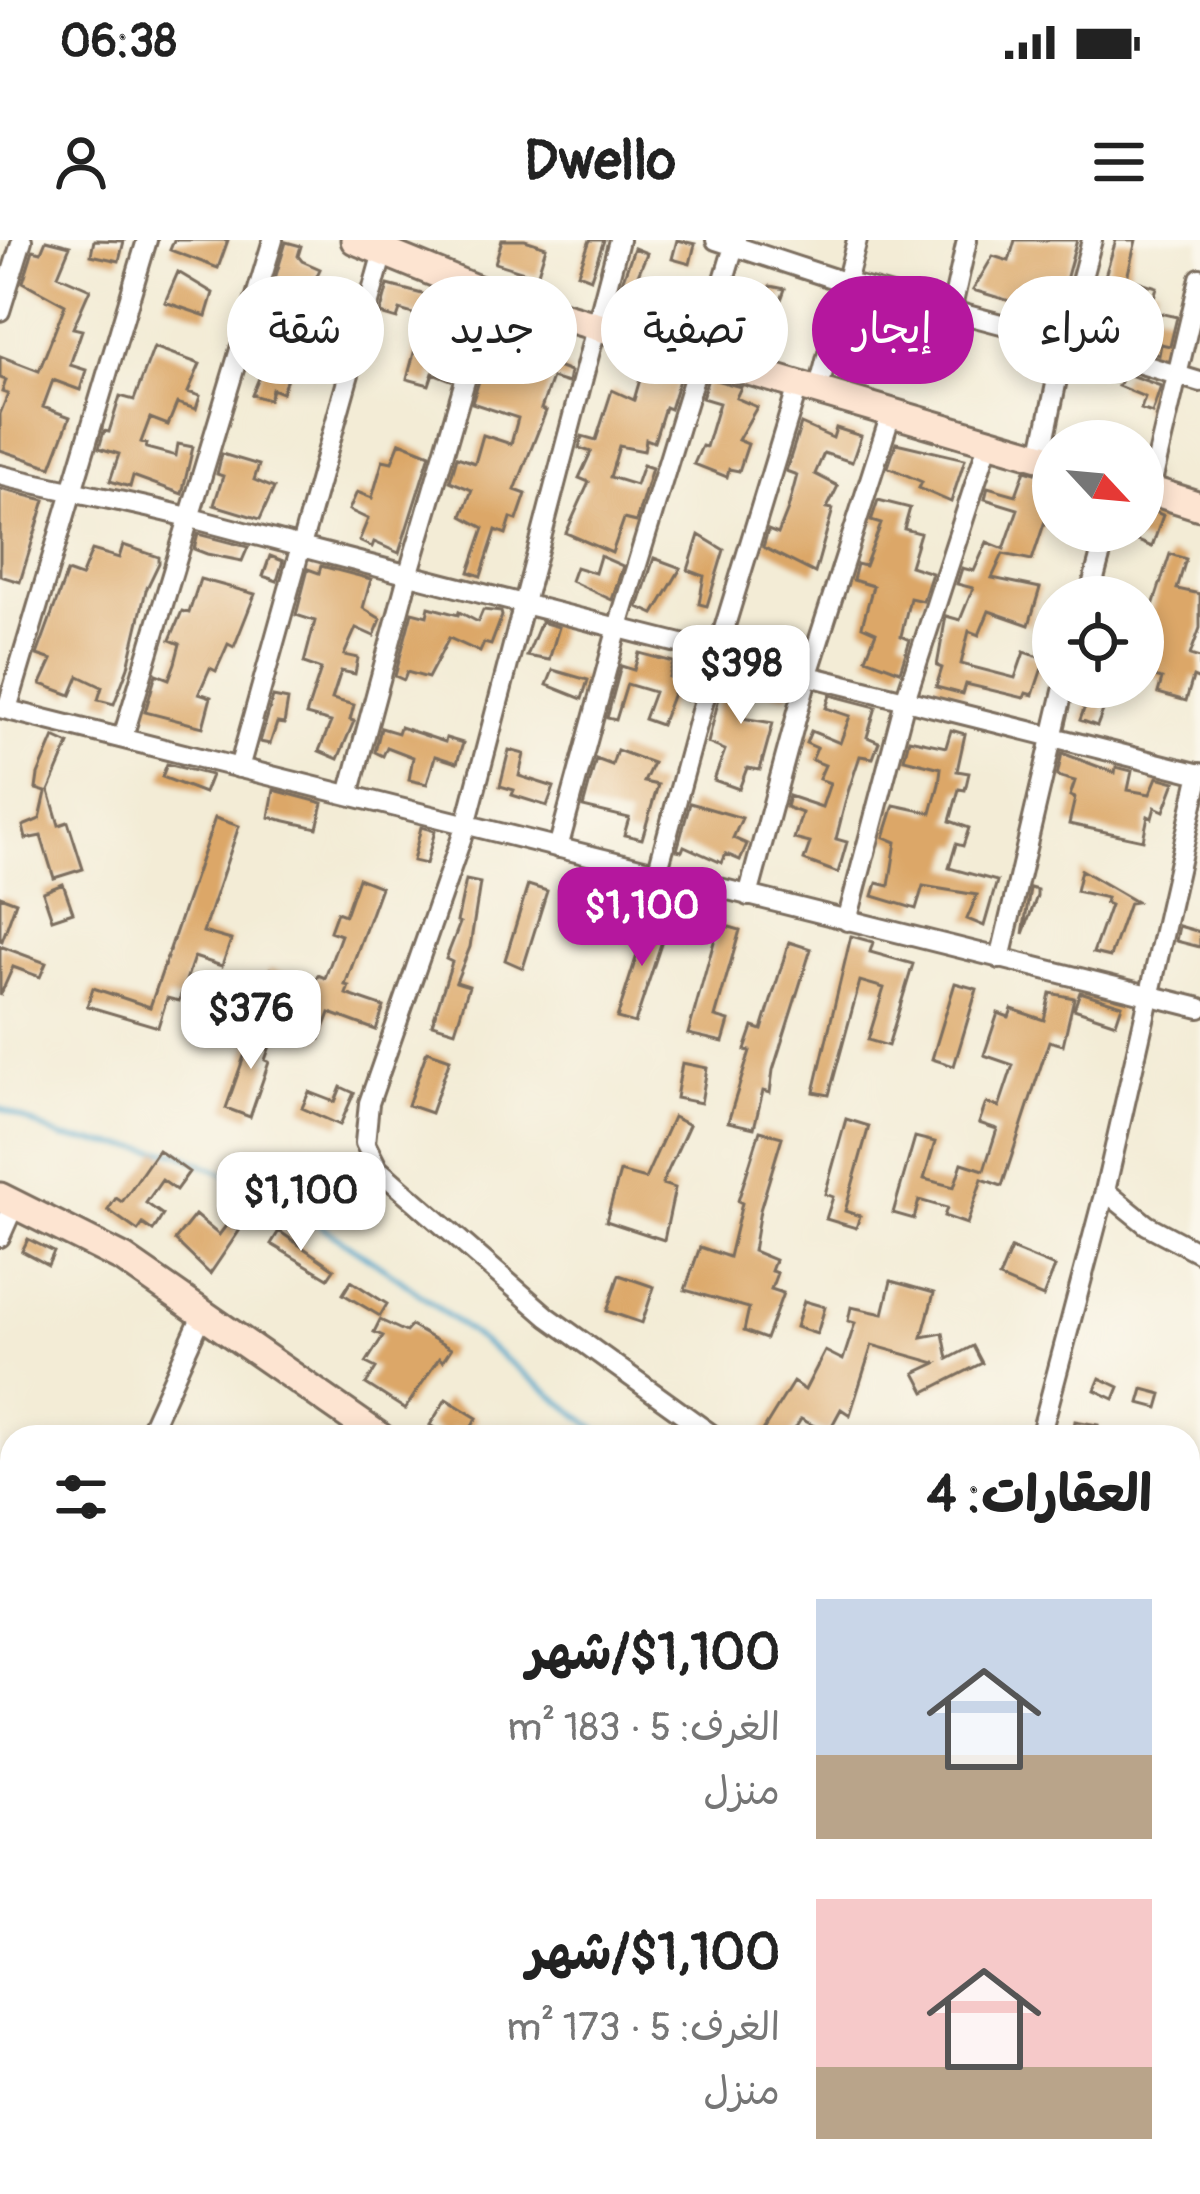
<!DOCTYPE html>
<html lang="ar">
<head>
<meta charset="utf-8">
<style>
  :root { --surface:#fff; --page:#f6f6f6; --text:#222; --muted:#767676; --accent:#b5179e }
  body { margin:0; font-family:Pangolin,"Playpen Sans Arabic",sans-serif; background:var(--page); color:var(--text); direction:rtl; height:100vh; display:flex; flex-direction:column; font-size:45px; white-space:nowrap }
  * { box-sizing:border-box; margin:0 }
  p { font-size:39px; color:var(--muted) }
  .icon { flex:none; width:66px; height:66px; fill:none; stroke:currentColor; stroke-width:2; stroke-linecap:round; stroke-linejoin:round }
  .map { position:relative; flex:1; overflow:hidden; direction:ltr }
  .details { position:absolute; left:0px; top:1185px; width:1200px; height:771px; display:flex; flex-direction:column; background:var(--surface); border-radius:36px 36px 0 0; box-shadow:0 6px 18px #0003; direction:rtl }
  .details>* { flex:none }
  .hud { position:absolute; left:36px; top:36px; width:1128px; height:108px; direction:rtl; display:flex; gap:24px }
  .needle { width:78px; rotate:116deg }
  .fabs { position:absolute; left:1032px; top:180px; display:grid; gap:24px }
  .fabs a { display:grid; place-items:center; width:132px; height:132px; border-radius:50%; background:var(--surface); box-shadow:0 6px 18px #0003; font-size:60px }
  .price { position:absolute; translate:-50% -102px; padding:0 27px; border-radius:24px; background:#fff; color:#222; font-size:39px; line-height:78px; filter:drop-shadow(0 3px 6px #0008) }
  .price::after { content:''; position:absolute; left:50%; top:72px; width:36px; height:27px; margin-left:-18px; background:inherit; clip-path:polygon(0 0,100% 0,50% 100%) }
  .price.current { background:var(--accent); color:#fff }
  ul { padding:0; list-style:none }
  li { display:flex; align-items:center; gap:36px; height:300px; padding:0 48px }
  li span { display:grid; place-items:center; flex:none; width:336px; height:240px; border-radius:0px; color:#555 }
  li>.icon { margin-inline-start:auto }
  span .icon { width:144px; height:144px; fill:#fffc; stroke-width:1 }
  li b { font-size:51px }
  h2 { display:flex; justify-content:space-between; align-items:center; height:144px; padding:0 48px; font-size:51px }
  .chip { padding:0 42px; border-radius:54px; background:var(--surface); box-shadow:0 6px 18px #0003; font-size:42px; line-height:108px }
  .chip.current { background:var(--accent); color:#fff }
  .status { display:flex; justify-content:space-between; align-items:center; height:84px; padding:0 60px; background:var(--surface); direction:ltr }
  .status svg { height:33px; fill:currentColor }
  header { display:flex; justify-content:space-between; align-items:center; height:156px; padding:0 48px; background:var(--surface); font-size:54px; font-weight:700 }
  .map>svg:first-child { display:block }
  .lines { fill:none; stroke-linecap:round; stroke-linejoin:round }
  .stream { stroke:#4ea6cb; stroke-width:4.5 }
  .building { fill:#dca767 }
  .lane-casing { stroke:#7b6e5e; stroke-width:15 }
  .street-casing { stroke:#7b6e5e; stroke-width:24 }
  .secondary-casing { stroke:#7b6e5e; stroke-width:33 }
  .lane { stroke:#fff; stroke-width:9 }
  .street { stroke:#fff; stroke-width:18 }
  .secondary { stroke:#fde4d1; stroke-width:27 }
</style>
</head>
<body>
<div class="status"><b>06:38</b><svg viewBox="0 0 49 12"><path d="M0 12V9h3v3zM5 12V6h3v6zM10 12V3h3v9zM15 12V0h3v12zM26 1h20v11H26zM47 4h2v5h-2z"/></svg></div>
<header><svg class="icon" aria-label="menu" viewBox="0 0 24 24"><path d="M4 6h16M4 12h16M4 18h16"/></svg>Dwello<svg class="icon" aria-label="person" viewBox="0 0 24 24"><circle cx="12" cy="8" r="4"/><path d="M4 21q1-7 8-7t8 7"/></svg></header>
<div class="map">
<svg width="1200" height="1954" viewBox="0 0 1200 1954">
  <rect width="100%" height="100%" fill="#fbf7ec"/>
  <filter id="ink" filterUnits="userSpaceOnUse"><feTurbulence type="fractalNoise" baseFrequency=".00833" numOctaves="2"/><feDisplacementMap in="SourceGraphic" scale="24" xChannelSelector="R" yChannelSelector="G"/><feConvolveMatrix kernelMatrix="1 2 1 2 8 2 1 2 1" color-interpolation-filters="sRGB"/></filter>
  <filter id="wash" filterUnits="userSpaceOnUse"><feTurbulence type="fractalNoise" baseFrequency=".004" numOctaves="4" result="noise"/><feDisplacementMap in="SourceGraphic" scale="48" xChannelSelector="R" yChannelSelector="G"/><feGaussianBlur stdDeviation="2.7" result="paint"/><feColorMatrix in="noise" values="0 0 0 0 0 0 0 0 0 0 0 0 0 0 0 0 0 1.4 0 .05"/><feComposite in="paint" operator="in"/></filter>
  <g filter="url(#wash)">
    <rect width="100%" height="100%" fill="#f3ecd6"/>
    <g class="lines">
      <path class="stream" d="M0,868L63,898L178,913L282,960L400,1039L607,1197
        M1188,1330L1200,1316
        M408,1954L422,1944"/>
    </g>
    <g id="blocks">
      <path class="building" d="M46,0L70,6L58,35L90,49L73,88L82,90L70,125L86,130L80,150L53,140L43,167L70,177L51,227L0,210V174L8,154L2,152L6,140L0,138V116L39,131L65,65L23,42L33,10L41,12Z
        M94,0L124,1L119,21L91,15Z
        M174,0H228L218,28L170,10Z
        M502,0H525L546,7L537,36L495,23Z
        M590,0H604L591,38L578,33Z
        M677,0L695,4L690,24L672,19Z
        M1015,0H1077L1063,51L1044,46L1037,69L973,50L993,16L1009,21Z
        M1116,0H1136L1127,38L1157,47L1150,71L1177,77L1170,106L1161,104L1159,115L1145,111L1147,104L1111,95L1122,58L1114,56L1117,39L1105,36Z
        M286,2L301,6L298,16L302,21L320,29L309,53L274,42Z
        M634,8L647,13L632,49L621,45Z
        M178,32L213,53L206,76L165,62Z
        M703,44L708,46L695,88L662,78L671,56L696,67Z
        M388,45L426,55L455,72L458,61L472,67L451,140L433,133L429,145L407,139L415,109L429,79L400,70L397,79L380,74Z
        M770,46L785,49L777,71L765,68Z
        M494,93L552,115L549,124L570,132L568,143L552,138L541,169L546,171L515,250L526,254L517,280L511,278L506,294L496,290L481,336L469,332L484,288L462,276L472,250L450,241L457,217L475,223L483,195L511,204L518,178L472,163Z
        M285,96L299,101L282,153L272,149L269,160L252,155L266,121L275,124Z
        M154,107L200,124L188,152L200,156L196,169L177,163L168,185L150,178L141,202L147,204L146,208L176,216L178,204L193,207L182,254L133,236L130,247L110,241L119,214L99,208L104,191L109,192L120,156L134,160Z
        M646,119L682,130L670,169L665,167L654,202L646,199L644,211L619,206L610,237L636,245L643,225L652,228L636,282L624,279L612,313L566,293L589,242L579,238L591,212L579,208L582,196L596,200L612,150L634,160Z
        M1124,133L1161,146L1152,173L1141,169L1145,157L1118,146Z
        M708,138L741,147L736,158L757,167L738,200L748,204L739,231L729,229L727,237L694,224L702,206L706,207L719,163L702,158Z
        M801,184L833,198L836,188L861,196L852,222L824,213L815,234L838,246L827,268L833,269L815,333L763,307L768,290L778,294L788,269L797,235L786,231Z
        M400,202L430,214L399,313L374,302L372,307L359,301L368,279L349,270L357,252L372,258L383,220L392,222Z
        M896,203L965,219L951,262L919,248L922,242L888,227Z
        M222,214L259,225L254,240L274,248L260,279L214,265L223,236L217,234Z
        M1025,230L1053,238V277L1047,275L1032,320L1003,314L992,338L1040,348L1029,385L989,371L979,395L969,391L961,424L1015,438L1024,412L1045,419L1033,455L1026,453L1024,458L966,444L963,454L936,447L942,428L937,426L946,376L960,380L973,348L957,344L962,328L974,331L987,302L1004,309L1018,269L985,259L988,247L1016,255Z
        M0,249L45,260L20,342L0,336Z
        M878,260L910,268L904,289L920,293L910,326L932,333L923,361L910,358L901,396L910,400L900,431L866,418L876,392L862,386L873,346L853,340L857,324L865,326L881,284L871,281Z
        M1143,267L1163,275L1152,307L1131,298L1129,304L1118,301L1120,291H1143Z
        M198,294L248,307L242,321L207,314L194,309Z
        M699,295L724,310L707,366L699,364L704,336L688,330Z
        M123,305L159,317V323L146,350L128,427L114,464L98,460L102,447L79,436L71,455L41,444L52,420L37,415L67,332L81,337L92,310L119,318Z
        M1170,314L1186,319L1177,349L1200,354V388L1190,415L1200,418V440L1193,437L1186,461L1158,453L1162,439L1143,434V396Z
        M270,316L283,321L277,341L263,336Z
        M600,316L623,326L612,360L571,341L576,327L595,333Z
        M654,318L681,328L654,374L638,367Z
        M321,326L371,339L363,368L381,379L374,396L356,388L344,415L358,418L355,434L341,431L332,459L354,465L350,480L354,481L338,519L319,511L331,482L306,475L321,429L304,423L315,381L296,375L308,329L319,333Z
        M200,339L255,354L234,407L228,404L216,431L210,428L199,453L211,457L203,487L145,472L156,434L169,439L175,423L180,404L170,400L182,371L189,373Z
        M429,367L458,375L459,372L478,382L483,370L501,372L502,376L491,405L484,403L480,412L449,398L428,438L407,432L404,440L395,436L412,372L427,376Z
        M541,382L559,387L549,420L527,416Z
        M639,413L673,422L669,437L678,440L661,485L644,479L654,452L627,444L616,480L607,478L621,426L634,430Z
        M726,429L791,445L788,456L753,448L742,478L773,483L760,530L747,528L739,549L714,540L725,510L708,503Z
        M553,430L588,440L582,459L547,445Z
        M1092,447H1112L1097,486L1080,480Z
        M830,455L876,467L867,497L879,502L873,518L860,516L848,552L836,599L847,602L838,633L804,620L810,603L794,599L802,573L786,567L789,556L822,567L830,543L819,539L825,525L812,520L817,508L806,503L811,491L840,503L850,476L826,468Z
        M273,457L288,460L284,484L277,483L270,504L260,502Z
        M400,487L445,502L446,498L463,503L457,523L435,516L427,544L409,540L413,517L387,507L383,516L375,512L381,488L398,493Z
        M951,490L965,494L957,531L969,533L965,550L959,549L950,581L969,588L963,606L956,604L949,628L997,641L984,686L967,679L977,655L923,646L916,669L873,656L877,643L889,646L896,602L884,597L894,565L931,573L939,544L941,528L904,519L909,499L946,507Z
        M54,497L69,504L49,551L59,585L68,582L83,629L54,638L41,596L26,599L23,586L40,579L46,552L36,549L38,535Z
        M509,510L524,514L519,536L554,547L547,566L512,555L514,550L500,546Z
        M617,510L653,523L644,542L658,545L642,599L624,595L629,578L583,567L596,519L612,525Z
        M1062,513L1115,533L1116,527L1132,531L1128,550L1150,554L1157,537L1175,542L1164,571L1155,567L1152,578L1148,576L1143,600L1069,584L1075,558L1070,556L1075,541L1057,536Z
        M167,524L211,535L204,553L162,537Z
        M274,550L323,563L317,588L269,577Z
        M690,563L742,578L733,598L747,604L740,620L726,614L722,623L684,606L682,611L677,610Z
        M215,578L239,586L203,692L231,700L222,726L194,717L179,761L167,758L158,787L87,766L93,748L150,767Z
        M421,587L435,591L426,624L413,621Z
        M1081,630L1136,662L1129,663L1110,717L1093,713L1110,665L1105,663L1107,658L1076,651Z
        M358,638L381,647L345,745L349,746L346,754L384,767L376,790L330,773L320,799L309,794L319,769L308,765L310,759L264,742L270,729L314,745L318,735L325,738L341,695L330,691L337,672L345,675Z
        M466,640L480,643L470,707L456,742L469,746L455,791L432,784L452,722L446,719L460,683L457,682Z
        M63,644L73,672L52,679L43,652Z
        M528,645L547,651L523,728L505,720Z
        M1030,648L1037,650V656L1023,694Z
        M0,656L16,662L2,701L0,700Z
        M643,675L664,680L660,697L663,698L635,783L617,778L645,690L639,689Z
        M719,684L740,690L715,777L729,781L723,802L688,794Z
        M1179,686L1200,692V707L1176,701Z
        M851,696L873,702L870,712L913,724L888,806L868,800L884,748L860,741L829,855L814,852Z
        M789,702L811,709L773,830L770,853L763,851L754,888L728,882L750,811L745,810L753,787L762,790Z
        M0,706L46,723L40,737L13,727L0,756Z
        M955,743L977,749L954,826L932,819Z
        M1080,752L1122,765L1116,783L1074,769Z
        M1050,753L1074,758L1063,805L1049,801L1002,946L982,939L967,984L944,976L947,968L919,960L914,979L893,973L915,897L935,902L924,939L954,947L962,923L984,930L997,889L979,883L986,863L999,867L1013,825L984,815L998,773L1009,777L1012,769L1044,780Z
        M255,785L275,792L265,820L269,822L250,877L226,868Z
        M427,811L450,819L431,873L408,865Z
        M682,823L707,828L701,863L676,858Z
        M341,847L354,853L340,885L302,868L309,852L335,862Z
        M673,877L689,885L662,944L675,948L664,1000L606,981L620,932L645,939Z
        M846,879L869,886L845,971L860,976L856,988L826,979L833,957L825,954Z
        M760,891L782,897L760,970L753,1011L775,1020L771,1031L777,1033L771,1049L783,1053L766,1099L744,1091L749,1068L685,1050L700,1007L729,1017L742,963L738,961Z
        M158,910L189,932L176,950L162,940L146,963L163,975L153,991L143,984L138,991L108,970L116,958L122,962Z
        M195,975L219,995L228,983L239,991L210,1034L175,1000Z
        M279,991L334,1029L328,1038L271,1004Z
        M28,999L54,1012L48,1025L22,1011Z
        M1011,1009L1055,1027L1043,1057L999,1038Z
        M619,1035L654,1047L642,1083L607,1071Z
        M351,1041L387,1064L380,1076L343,1054Z
        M891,1041L934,1053L922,1097L943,1093L948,1119L973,1106L982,1123L925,1152L915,1133L936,1123L872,1105L850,1175L841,1169L828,1193L801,1179L790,1197H759L793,1142L805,1150L825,1111L843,1120L855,1083L848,1081L851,1067L883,1074Z
        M804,1061L825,1067L817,1094L796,1087Z
        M380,1080L406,1092L411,1086L451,1109L443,1121L439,1118L405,1169L366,1144L376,1128L366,1123L383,1096L374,1092Z
        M1100,1138L1119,1147L1114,1159L1095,1150Z
        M1143,1149L1162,1154L1158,1168L1139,1163Z
        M446,1159L477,1178L466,1196L453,1188L448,1197L430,1185Z
        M1075,1181L1098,1185L1096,1197H1072Z"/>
    </g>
  </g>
  <g filter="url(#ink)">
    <use href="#blocks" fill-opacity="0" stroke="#7b6e5e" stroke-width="3"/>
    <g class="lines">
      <g class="lane-casing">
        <path id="lane" d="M0,1921H12"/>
      </g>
      <g class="street-casing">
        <path id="street" d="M619,0L466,585L369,863L365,903L378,929L548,1077L715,1197
          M716,0L847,43L1065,101L1200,142
          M0,71L22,0
          M951,72L967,0
          M818,152L857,0
          M1041,216L1065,101L1092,0
          M0,235C65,252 131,261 195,279C529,368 865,449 1200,534
          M1150,250L1200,38
          M1089,357L1107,291
          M0,468L1200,768
          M7,469L147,0
          M123,497L273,0
          M239,528L385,5
          M349,555L408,336L490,55
          M558,608L618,387L736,0
          M657,633L717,412L798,146
          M748,656L808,434L891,174
          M847,681L906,457L989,201
          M1000,719L1064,447
          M1105,951L1147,985L1200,1013
          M0,997L15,963
          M147,1197L204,1071
          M1040,1197L1105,951L1200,533
          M0,1403L12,1409
          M0,1519L12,1493
          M1188,1522L1200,1524
          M1188,1634L1200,1581
          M1188,1837L1200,1842
          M591,1944L595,1954
          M785,1944L789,1954
          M1172,1944L1195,1954
          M502,1954L517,1944
          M1102,1954L1105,1944"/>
      </g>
      <g class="secondary-casing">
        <path id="secondary" d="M355,0L490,55L1053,220
          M1143,248L1200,266
          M0,957L124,1019L380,1197
          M1188,1673L1200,1676
          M1007,1944L1010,1954"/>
      </g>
      <use href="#lane" class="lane"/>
      <use href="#street" class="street"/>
      <use href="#secondary" class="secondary"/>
    </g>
  </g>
</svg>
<div class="fabs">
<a><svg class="needle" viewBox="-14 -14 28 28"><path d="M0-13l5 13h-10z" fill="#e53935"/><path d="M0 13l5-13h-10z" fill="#767676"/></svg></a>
<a><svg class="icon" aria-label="locate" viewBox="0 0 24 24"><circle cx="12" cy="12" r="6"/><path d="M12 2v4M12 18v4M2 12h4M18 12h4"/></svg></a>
</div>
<b class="price" style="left:741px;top:487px">$398</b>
<b class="price current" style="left:642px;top:729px">$1,100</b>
<b class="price" style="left:251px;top:832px">$376</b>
<b class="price" style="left:301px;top:1014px">$1,100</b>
<div class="hud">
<a class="chip">شراء</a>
<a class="chip current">إيجار</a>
<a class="chip">تصفية</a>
<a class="chip">جديد</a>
<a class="chip">شقة</a>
</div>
<section class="details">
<h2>العقارات: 4<svg class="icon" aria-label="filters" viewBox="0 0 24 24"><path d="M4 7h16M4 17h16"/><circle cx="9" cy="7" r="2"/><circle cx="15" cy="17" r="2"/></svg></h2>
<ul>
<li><span style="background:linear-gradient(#c9d6e8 65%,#b9a48a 0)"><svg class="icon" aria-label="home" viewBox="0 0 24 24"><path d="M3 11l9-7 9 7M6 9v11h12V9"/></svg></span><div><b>$1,100/شهر</b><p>الغرف: 5 · 183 m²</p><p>منزل</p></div></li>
<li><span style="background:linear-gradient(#f6c9c9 70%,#b9a48a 0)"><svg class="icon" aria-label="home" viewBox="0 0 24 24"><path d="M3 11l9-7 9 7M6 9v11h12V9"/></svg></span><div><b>$1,100/شهر</b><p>الغرف: 5 · 173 m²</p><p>منزل</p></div></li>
</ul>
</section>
</div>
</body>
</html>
